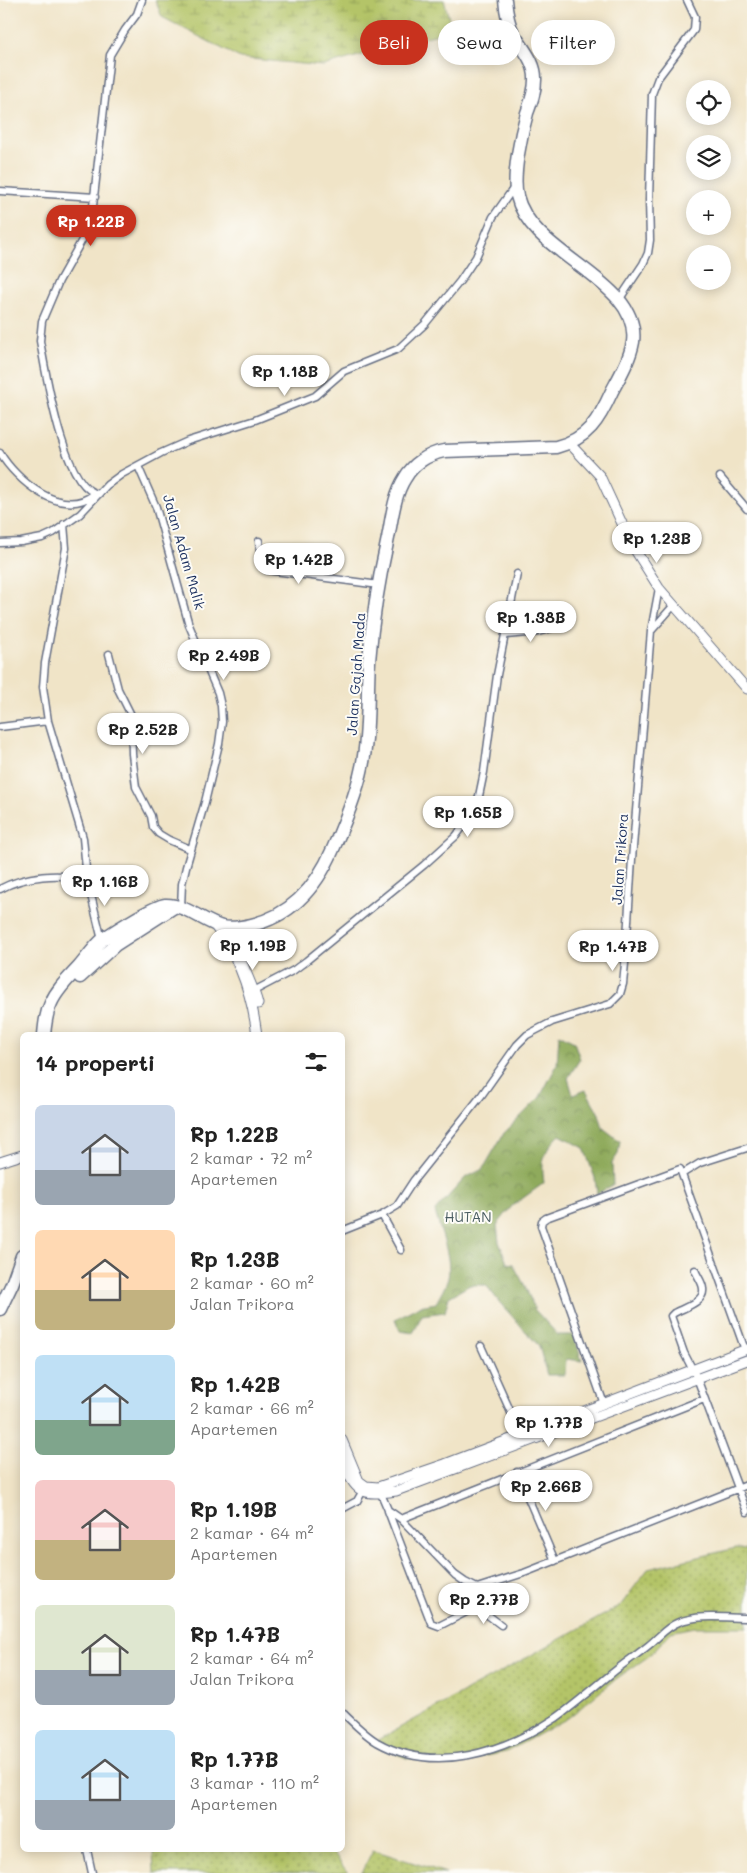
<!DOCTYPE html>
<html lang="id">
<head>
<meta charset="utf-8">
<style>
  :root { --surface:#fff; --page:#f2f2f2; --text:#222; --muted:#767676; --accent:#c8321e }
  body { margin:0; font-family:Mali,sans-serif; background:var(--page); color:var(--text); height:100vh; display:flex; flex-direction:column; font-size:19px; white-space:nowrap }
  * { box-sizing:border-box; margin:0 }
  p { font-size:16px; color:var(--muted) }
  .icon { flex:none; width:28px; height:28px; fill:none; stroke:currentColor; stroke-width:2; stroke-linecap:round; stroke-linejoin:round }
  .map { position:relative; flex:1; overflow:hidden }
  .side { position:absolute; left:20px; top:1032px; width:325px; height:820px; display:flex; flex-direction:column; background:var(--surface); border-radius:8px; box-shadow:0 2px 12px #0003 }
  .side>* { flex:none }
  .banner { position:absolute; left:360px; top:20px; width:311px; height:45px; display:flex; gap:10px }
  .tools { position:absolute; left:686px; top:80px; display:grid; gap:10px }
  .tools a { display:grid; place-items:center; width:45px; height:45px; border-radius:50%; background:var(--surface); box-shadow:0 2px 12px #0003; font-size:25px }
  .price { position:absolute; translate:-50% -42px; padding:0 11px; border-radius:18px; background:#fff; color:#222; font-size:16px; line-height:32px; filter:drop-shadow(0 1px 2px #0008) }
  .price::after { content:''; position:absolute; left:50%; top:30px; width:15px; height:11px; margin-left:-8px; background:inherit; clip-path:polygon(0 0,100% 0,50% 100%) }
  .price.selected { background:var(--accent); color:#fff }
  ul { padding:0; list-style:none }
  li { display:flex; align-items:center; gap:15px; height:125px; padding:0 15px }
  li span { display:grid; place-items:center; flex:none; width:140px; height:100px; border-radius:8px; color:#555 }
  li>.icon { margin-inline-start:auto }
  span .icon { width:60px; height:60px; fill:#fffc; stroke-width:1 }
  li b { font-size:21px }
  h2 { display:flex; justify-content:space-between; align-items:center; height:60px; padding:0 15px; font-size:21px }
  .chip { padding:0 18px; border-radius:22px; background:var(--surface); box-shadow:0 2px 12px #0003; font-size:18px; line-height:45px }
  .chip.selected { background:var(--accent); color:#fff }
  .map>svg:first-child { display:block }
  .grass { fill:url(#grass-dots); stroke:#687a62 }
  .forest { fill:url(#forest-crowns); stroke:#556c5d }
  .wetland { fill:url(#wetland-marsh); stroke:#687a62 }
  .lines { fill:none; stroke-linecap:round; stroke-linejoin:round }
  .street-casing { stroke:#666e83; stroke-width:9 }
  .secondary-casing { stroke:#666e83; stroke-width:11 }
  .highway-casing { stroke:#666e83; stroke-width:15 }
  .street { stroke:#fff; stroke-width:6 }
  .secondary { stroke:#fff; stroke-width:9 }
  .highway { stroke:#fff; stroke-width:12 }
  .labels { text-anchor:middle; stroke-width:4; stroke-linejoin:round; paint-order:stroke }
  .street-label { font-size:14px; fill:#1b2f5e; stroke:#fdfcf7 }
  .park-label { font-size:14px; fill:#495c61; stroke:#fdfcf7 }
</style>
</head>
<body>
<div class="map">
<svg width="747" height="1873" viewBox="0 0 747 1873">
  <defs>
    <pattern id="grass-dots" width="8" height="8" patternUnits="userSpaceOnUse" patternTransform="scale(1.25)"><rect width="8" height="8" fill="#b4c467"/><path d="M2 2h.1M6 6h.1" fill="none" stroke="#92a058" stroke-width="1.8" stroke-linecap="round"/></pattern>
    <pattern id="forest-crowns" width="20" height="18" patternUnits="userSpaceOnUse" patternTransform="scale(1.25)"><rect width="20" height="18" fill="#8faa5c"/><path d="M2 6a3 3 0 1 1 6 0M12 15a3 3 0 1 1 6 0" fill="none" stroke="#748b4f"/></pattern>
    <pattern id="wetland-marsh" width="20" height="14" patternUnits="userSpaceOnUse" patternTransform="scale(1.25)"><rect width="20" height="14" fill="#b4c467"/><path d="M1 5h8M5 5V1M11 12h8M15 12V8" fill="none" stroke="#92a058"/></pattern>
  </defs>
  <rect width="100%" height="100%" fill="#fdfcf7"/>
  <filter id="ink" filterUnits="userSpaceOnUse"><feTurbulence type="fractalNoise" baseFrequency=".02" numOctaves="2"/><feDisplacementMap in="SourceGraphic" scale="10" xChannelSelector="R" yChannelSelector="G"/><feConvolveMatrix kernelMatrix="1 2 1 2 8 2 1 2 1" color-interpolation-filters="sRGB"/></filter>
  <filter id="wash" filterUnits="userSpaceOnUse"><feTurbulence type="fractalNoise" baseFrequency=".0096" numOctaves="4" result="noise"/><feDisplacementMap in="SourceGraphic" scale="20" xChannelSelector="R" yChannelSelector="G"/><feGaussianBlur stdDeviation="1.12" result="paint"/><feColorMatrix in="noise" values="0 0 0 0 0 0 0 0 0 0 0 0 0 0 0 0 0 1.4 0 .05"/><feComposite in="paint" operator="in"/></filter>
  <g filter="url(#wash)">
    <rect width="100%" height="100%" fill="#f0e4c7"/>
    <path class="grass" d="M736,1548L747,1549V1627H695L671,1632L649,1656L616,1679L568,1718L506,1752L453,1762L406,1758L372,1743L620,1606L648,1569Z
      M153,1850H331L348,1873H154Z
      M373,1850L446,1873H361Z"/>
    <path class="forest" d="M559,1034L574,1042L580,1059L568,1078L573,1095L586,1090L599,1114L603,1128L620,1141L618,1154L612,1163L613,1185L597,1194L595,1178L584,1148L560,1135C543,1152 541,1159 544,1183L512,1206L497,1225L499,1242L507,1263L513,1264L525,1286L535,1310L558,1335H574L582,1361L566,1359L565,1375H547L539,1346L500,1303L486,1285H470L449,1297L445,1312L422,1315L413,1333L400,1331L395,1319L419,1306L436,1303C440,1295 446,1286 448,1278C452,1257 440,1232 435,1211L465,1178L483,1169L504,1133L540,1097L557,1065Z"/>
    <path class="wetland" d="M155,0H444L452,30L323,66L240,58L162,17Z"/>
  </g>
  <g filter="url(#ink)">
    <g class="lines">
      <g class="street-casing">
        <path id="street" d="M0,191L95,197
          M619,300L643,264L648,253L650,240L649,200L652,94L658,78L694,30L695,17L687,0
          M0,453C16,480 62,520 94,494
          M138,466L156,507L189,625L218,693L221,706L222,722L219,744L205,802L186,867L182,884L181,907
          M720,477L747,509
          M99,494C63,490 46,372 40,341L42,321L59,281L91,224L110,55L125,30L137,14L142,0
          M64,524L66,548L45,663L43,687L48,721L83,838L87,879L102,940
          M259,541L261,561L267,570L379,585
          M0,543L21,542L42,538L53,533L80,514L107,485L122,474L161,453L188,441L255,420L315,396L344,371L398,349L425,324L460,281L476,257L493,217L515,186
          M652,630L674,605
          M506,635L538,632L552,628
          M109,654L118,689L131,715L132,754L136,787L151,816L153,827L159,834L169,840L190,849
          M0,727L48,721
          M0,889C26,875 58,873 87,879
          M250,993L294,970L306,961L424,865L456,836L471,816L479,796L484,772L497,675L517,574
          M682,1174L700,1163L747,1148
          M382,1215L401,1250
          M342,1231L382,1215L397,1206L414,1180L481,1096L517,1045L527,1035L552,1022L610,1004L620,994L623,984L626,953L632,859L651,631L659,588
          M695,1270C697,1276 703,1283 703,1289C705,1302 683,1308 674,1313L671,1316L684,1353L697,1378L747,1512
          M481,1346L522,1437
          M604,1404L541,1226L542,1221L546,1218L680,1169L745,1350
          M517,1472L555,1561
          M379,1489L388,1510L401,1519L455,1575L465,1582L477,1588L524,1573L747,1485
          M342,1509L357,1501L365,1487
          M388,1511L431,1623L439,1626L474,1608L481,1610L501,1625
          M401,1519L704,1399
          M342,1712C353,1723 364,1734 377,1742C435,1775 504,1752 556,1718C577,1703 596,1686 616,1670C626,1662 638,1654 649,1645C659,1637 666,1627 679,1622C699,1614 726,1618 747,1618
          M87,1850L92,1873"/>
      </g>
      <g class="secondary-casing">
        <path id="secondary" d="M570,444L600,476L632,545L659,588L747,689
          M214,925C239,956 252,996 257,1035
          M239,928C231,951 253,981 258,1004
          M0,1162L22,1155
          M342,1440L359,1481L366,1486L378,1487L445,1464L747,1349
          M342,1460C356,1494 361,1496 396,1491L747,1360"/>
      </g>
      <g class="highway-casing">
        <path id="highway" d="M80,977L115,945L174,907
          M44,1035C45,1024 46,1013 51,1003C57,989 69,978 79,967C86,959 92,950 100,942C108,934 155,906 165,905C186,904 203,922 222,927C232,929 242,927 251,925C291,916 317,886 333,849C345,822 360,786 364,756C369,724 367,692 369,661C372,620 379,578 388,538C392,518 394,495 405,478C413,464 428,454 444,451L556,447C588,439 599,420 612,391C620,376 630,359 633,342C641,280 531,256 517,196C512,176 521,134 527,113C531,102 535,92 535,80C536,62 522,48 513,33C508,23 506,11 505,0
          M0,1309L12,1284L22,1256"/>
      </g>
      <use href="#street" class="street"/>
      <use href="#secondary" class="secondary"/>
      <use href="#highway" class="highway"/>
    </g>
  </g>
  <g class="labels">
    <g class="street-label">
      <text transform="translate(184 552) rotate(74)" y="5">Jalan Adam Malik</text>
      <text transform="translate(356 674) rotate(-86)" y="5">Jalan Gajah Mada</text>
      <text transform="translate(620 859) rotate(-86)" y="5">Jalan Trikora</text>
    </g>
    <g class="park-label">
      <text x="468" y="1222">HUTAN</text>
    </g>
  </g>
</svg>
<div class="tools">
<a><svg class="icon" aria-label="locate" viewBox="0 0 24 24"><circle cx="12" cy="12" r="6"/><path d="M12 2v4M12 18v4M2 12h4M18 12h4"/></svg></a>
<a><svg class="icon" aria-label="layers" viewBox="0 0 24 24"><path d="M12 4l9 5-9 5-9-5zM3 14l9 5 9-5"/></svg></a>
<a>+</a>
<a>−</a>
</div>
<b class="price selected" style="left:91px;top:247px">Rp 1.22B</b>
<b class="price" style="left:285px;top:397px">Rp 1.18B</b>
<b class="price" style="left:657px;top:564px">Rp 1.23B</b>
<b class="price" style="left:299px;top:585px">Rp 1.42B</b>
<b class="price" style="left:531px;top:643px">Rp 1.38B</b>
<b class="price" style="left:224px;top:681px">Rp 2.49B</b>
<b class="price" style="left:143px;top:755px">Rp 2.52B</b>
<b class="price" style="left:468px;top:838px">Rp 1.65B</b>
<b class="price" style="left:105px;top:907px">Rp 1.16B</b>
<b class="price" style="left:253px;top:971px">Rp 1.19B</b>
<b class="price" style="left:613px;top:972px">Rp 1.47B</b>
<b class="price" style="left:549px;top:1448px">Rp 1.77B</b>
<b class="price" style="left:546px;top:1512px">Rp 2.66B</b>
<b class="price" style="left:484px;top:1625px">Rp 2.77B</b>
<div class="banner">
<a class="chip selected">Beli</a>
<a class="chip">Sewa</a>
<a class="chip">Filter</a>
</div>
<section class="side">
<h2>14 properti<svg class="icon" aria-label="filters" viewBox="0 0 24 24"><path d="M4 7h16M4 17h16"/><circle cx="9" cy="7" r="2"/><circle cx="15" cy="17" r="2"/></svg></h2>
<ul>
<li><span style="background:linear-gradient(#c9d6e8 65%,#9aa5b1 0)"><svg class="icon" aria-label="home" viewBox="0 0 24 24"><path d="M3 11l9-7 9 7M6 9v11h12V9"/></svg></span><div><b>Rp 1.22B</b><p>2 kamar · 72 m²</p><p>Apartemen</p></div></li>
<li><span style="background:linear-gradient(#ffd9b3 60%,#c2b280 0)"><svg class="icon" aria-label="home" viewBox="0 0 24 24"><path d="M3 11l9-7 9 7M6 9v11h12V9"/></svg></span><div><b>Rp 1.23B</b><p>2 kamar · 60 m²</p><p>Jalan Trikora</p></div></li>
<li><span style="background:linear-gradient(#bfe0f5 65%,#7fa58c 0)"><svg class="icon" aria-label="home" viewBox="0 0 24 24"><path d="M3 11l9-7 9 7M6 9v11h12V9"/></svg></span><div><b>Rp 1.42B</b><p>2 kamar · 66 m²</p><p>Apartemen</p></div></li>
<li><span style="background:linear-gradient(#f6c9c9 60%,#c2b280 0)"><svg class="icon" aria-label="home" viewBox="0 0 24 24"><path d="M3 11l9-7 9 7M6 9v11h12V9"/></svg></span><div><b>Rp 1.19B</b><p>2 kamar · 64 m²</p><p>Apartemen</p></div></li>
<li><span style="background:linear-gradient(#dfe7d0 65%,#9aa5b1 0)"><svg class="icon" aria-label="home" viewBox="0 0 24 24"><path d="M3 11l9-7 9 7M6 9v11h12V9"/></svg></span><div><b>Rp 1.47B</b><p>2 kamar · 64 m²</p><p>Jalan Trikora</p></div></li>
<li><span style="background:linear-gradient(#bfe0f5 70%,#9aa5b1 0)"><svg class="icon" aria-label="home" viewBox="0 0 24 24"><path d="M3 11l9-7 9 7M6 9v11h12V9"/></svg></span><div><b>Rp 1.77B</b><p>3 kamar · 110 m²</p><p>Apartemen</p></div></li>
</ul>
</section>
</div>
</body>
</html>
